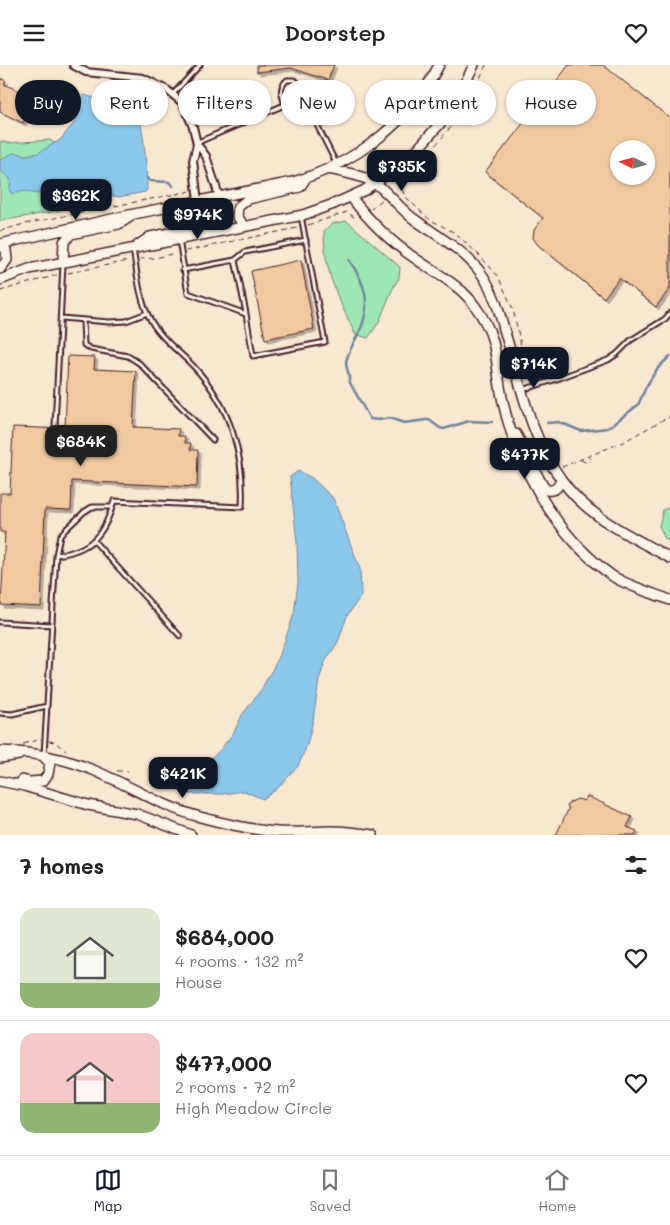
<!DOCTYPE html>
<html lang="en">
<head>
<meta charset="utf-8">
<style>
  :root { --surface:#fff; --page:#f2f2f2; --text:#222; --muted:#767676; --line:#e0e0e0; --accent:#111827 }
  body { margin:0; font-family:Mali,sans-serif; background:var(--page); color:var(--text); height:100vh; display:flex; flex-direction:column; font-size:19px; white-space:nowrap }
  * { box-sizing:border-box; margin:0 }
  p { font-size:16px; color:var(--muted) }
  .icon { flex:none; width:28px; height:28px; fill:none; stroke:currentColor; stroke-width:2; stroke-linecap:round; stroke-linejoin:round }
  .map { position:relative; height:770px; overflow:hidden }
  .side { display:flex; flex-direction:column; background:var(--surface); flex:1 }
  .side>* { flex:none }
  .top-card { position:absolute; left:15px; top:15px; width:640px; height:45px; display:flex; gap:10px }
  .needle { width:32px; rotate:276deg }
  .fabs { position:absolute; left:610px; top:75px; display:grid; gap:10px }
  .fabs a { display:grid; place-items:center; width:45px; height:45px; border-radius:50%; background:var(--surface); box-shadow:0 1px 4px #0004; font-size:25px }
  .price { position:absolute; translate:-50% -42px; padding:0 11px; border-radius:10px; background:var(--accent); color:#fff; font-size:16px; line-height:32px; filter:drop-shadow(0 1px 2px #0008) }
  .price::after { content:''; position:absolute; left:50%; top:30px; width:15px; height:11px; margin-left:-8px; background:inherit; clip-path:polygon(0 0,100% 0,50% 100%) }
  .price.current { background:#222; color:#fff }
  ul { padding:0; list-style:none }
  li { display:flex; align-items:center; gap:15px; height:125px; padding:0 20px }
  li+li { border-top:1px solid var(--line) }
  li span { display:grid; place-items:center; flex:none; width:140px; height:100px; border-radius:15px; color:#555 }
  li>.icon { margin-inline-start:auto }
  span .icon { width:60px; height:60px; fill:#fffc; stroke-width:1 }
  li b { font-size:21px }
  h2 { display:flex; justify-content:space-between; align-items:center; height:60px; padding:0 20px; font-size:21px }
  .chip { padding:0 18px; border-radius:22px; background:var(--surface); box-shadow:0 1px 4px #0004; font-size:18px; line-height:45px }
  .chip.current { background:var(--accent); color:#fff }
  header { display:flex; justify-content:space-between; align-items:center; height:65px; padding:0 20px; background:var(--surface); font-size:22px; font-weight:600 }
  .menu { display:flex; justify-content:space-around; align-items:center; height:70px; border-top:1px solid var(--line); background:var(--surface); font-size:14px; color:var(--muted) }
  .menu a { display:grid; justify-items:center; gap:2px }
  .menu .current { color:var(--accent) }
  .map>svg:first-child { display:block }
  .green { fill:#9ee6b3; stroke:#74826f }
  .water { fill:#8bc7eb; stroke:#71849e }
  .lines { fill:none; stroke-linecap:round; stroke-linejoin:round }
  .stream { stroke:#71849e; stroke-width:2.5 }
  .building { fill:#f0c9a0; stroke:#4a1f2b; fill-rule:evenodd; filter:url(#shadow) }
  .lane-casing { stroke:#4a1f2b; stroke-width:7 }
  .street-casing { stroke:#4a1f2b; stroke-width:10 }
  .secondary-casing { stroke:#4a1f2b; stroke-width:12 }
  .path { stroke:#4a1f2b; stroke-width:1; stroke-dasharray:5 4; stroke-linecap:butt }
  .lane { stroke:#fcf5e5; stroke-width:3 }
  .street { stroke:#fcf5e5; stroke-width:6 }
  .secondary { stroke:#fcf5e5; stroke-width:9 }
</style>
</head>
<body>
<header><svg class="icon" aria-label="menu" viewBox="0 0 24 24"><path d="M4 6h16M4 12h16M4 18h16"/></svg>Doorstep<svg class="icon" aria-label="heart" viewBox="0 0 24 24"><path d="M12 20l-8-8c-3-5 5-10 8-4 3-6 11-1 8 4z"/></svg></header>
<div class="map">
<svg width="670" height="770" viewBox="0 0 670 770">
  <defs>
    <filter id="shadow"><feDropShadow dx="3" dy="3" stdDeviation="0" flood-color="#0004"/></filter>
  </defs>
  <rect width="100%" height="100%" fill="#f8e8d0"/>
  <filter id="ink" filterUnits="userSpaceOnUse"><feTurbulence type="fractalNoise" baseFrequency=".02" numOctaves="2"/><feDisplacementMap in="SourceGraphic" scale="10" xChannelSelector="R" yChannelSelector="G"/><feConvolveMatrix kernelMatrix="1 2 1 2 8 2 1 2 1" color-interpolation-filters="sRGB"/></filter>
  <g filter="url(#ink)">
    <path class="green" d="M50,75L85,101L94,137L52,147L0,156V76L9,78Z
      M347,156L400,202L399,213L392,225L379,257L368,273L355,269C338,232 324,208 324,166L331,159Z
      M670,442V477L665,474L659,461L663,445Z"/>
    <path class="water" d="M84,30C89,31 93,33 99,34C109,36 120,30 130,35C144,42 147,109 147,125L145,127L119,132L108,130L106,124H102L76,125L48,130L32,128L25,126L12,129L9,125C13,114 9,112 0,106V95L13,88H17L25,90L38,88L60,75L74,58L78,36L80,32Z
      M298,406L312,413L333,433L360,504L361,531L347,551L338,577L325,597L319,615L313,655L307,680L298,701L277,724L263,734L244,726L222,729H189L180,724L179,712L201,703L221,684L234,667L242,650L261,625L279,592L294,549L298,517L297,478L290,412Z"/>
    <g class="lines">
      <path class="stream" d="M147,113L150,116L169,117L173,121
        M349,195C366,219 372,240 359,268C354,277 348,287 346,297C346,304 350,309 349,316L370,354L379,355L389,353L404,358L426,355H429L440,363L444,364L469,356L492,357
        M547,358L559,357L581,366L608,363L638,340L646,322L657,304L670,291"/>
    </g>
    <path class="building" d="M257,0H334L328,15L291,3L257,7Z
      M569,0H603L670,53V223L656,242L619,213L604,233L538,180L533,173L534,165L543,153L485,107ZM619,84H646V111H619Z
      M0,13L6,16L4,19L34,33L32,39L39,43L33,55L26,51L23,58L0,47Z
      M301,195L314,264L265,274L251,206Z
      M68,291L95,292L94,304L136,306L133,362L179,364L178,371H185V378H191L190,385H198L197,422L72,416L71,445L45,444L41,542L1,540L5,467H0V428H10L13,362L65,364Z
      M587,731L632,752L627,762L637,766L635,770H556L569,743L567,742L569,738L577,734L585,736Z"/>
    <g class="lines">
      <g class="lane-casing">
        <path id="lane" d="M173,29L200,0
          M285,40C282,30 278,23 287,15H294L300,19L305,36L336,98
          M196,78L303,32
          M179,175L188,228L246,249L253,291L325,277L301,151
          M235,195L246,248
          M183,205L235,195L245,187L306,175
          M61,253L109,257L126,256L147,248
          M83,256L84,280L91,284L128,291L139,298L213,375
          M522,325L554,315L608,295L617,289L631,275L665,254L670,248
          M55,361L63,199
          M93,475L180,571
          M56,490L60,471L64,466L84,447L92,442H112
          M0,557L52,560
          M0,648L12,649L47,641
          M44,690L56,490C91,486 105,469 114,436L242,442C245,391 230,340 194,302C180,287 160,273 150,254C139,234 137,207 133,184"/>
      </g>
      <g class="street-casing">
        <path id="street" d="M73,0L86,7L143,13L167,25L183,38L193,62L197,79L193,96L198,136
          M197,79L206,91L219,131"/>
      </g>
      <g class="secondary-casing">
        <path id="secondary" d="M328,104C343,107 362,110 375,118C388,127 400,144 414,154C437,171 463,184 481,208C494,226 500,249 506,271C521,320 530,372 561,414C587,452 631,471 670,493
          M351,132C370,157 393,179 419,196C439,210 461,221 475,241C501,276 494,299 503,337C516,398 553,464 602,503C606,506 610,510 614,512C631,522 652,528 670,535
          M244,161L237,151L238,142L248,134L300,122L306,113
          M0,179L134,149L293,117C354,99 411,57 439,0
          M0,179L6,185L7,195L0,204
          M137,181L150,172L210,160L218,151L219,131
          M63,198L64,177L71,169L119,159L130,152
          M0,215L29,204L303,150L334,139L365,125L403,97L416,86L451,46L474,0
          M516,369L543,421L547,425C556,426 558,422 561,415
          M0,686C31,687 64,693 93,705C129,720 162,742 200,752C226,759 252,765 278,767C296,768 314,766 332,766C345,766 359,768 373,770
          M0,693L19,690
          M22,715L30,717L43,716L48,709L50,698L43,691
          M0,716L24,721L88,740L137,749L191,770"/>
      </g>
      <path class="path" d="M486,0L474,26L455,57L435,81L406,110L401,122L405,131L416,142L429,154L455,168L479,190L498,211L513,244L529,317
        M371,144L382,135
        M308,160L347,147L357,154
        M0,166L24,159L191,126
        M186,186L297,163
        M140,194L156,193L175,188
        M68,208L128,196
        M0,226L57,210
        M581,395L587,398L589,397L590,392
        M562,402L623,377L670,351
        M49,676L55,677L67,687
        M23,679L41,674
        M117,706H128"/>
      <use href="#lane" class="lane"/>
      <use href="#street" class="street"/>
      <use href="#secondary" class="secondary"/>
    </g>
  </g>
</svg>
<div class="fabs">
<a><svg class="needle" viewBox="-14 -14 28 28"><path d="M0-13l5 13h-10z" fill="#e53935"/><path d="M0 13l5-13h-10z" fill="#767676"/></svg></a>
</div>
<b class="price" style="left:402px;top:127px">$735K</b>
<b class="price" style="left:76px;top:156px">$362K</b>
<b class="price" style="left:198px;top:175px">$974K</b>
<b class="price" style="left:534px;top:324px">$714K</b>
<b class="price current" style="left:81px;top:402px">$684K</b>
<b class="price" style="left:525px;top:415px">$477K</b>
<b class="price" style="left:183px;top:734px">$421K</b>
<div class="top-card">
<a class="chip current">Buy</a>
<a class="chip">Rent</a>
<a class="chip">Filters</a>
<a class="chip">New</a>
<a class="chip">Apartment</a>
<a class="chip">House</a>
</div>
</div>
<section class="side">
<h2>7 homes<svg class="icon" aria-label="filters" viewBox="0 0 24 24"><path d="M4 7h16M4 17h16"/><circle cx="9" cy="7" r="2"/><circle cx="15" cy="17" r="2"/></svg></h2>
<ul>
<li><span style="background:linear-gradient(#dfe7d0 75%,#8fb573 0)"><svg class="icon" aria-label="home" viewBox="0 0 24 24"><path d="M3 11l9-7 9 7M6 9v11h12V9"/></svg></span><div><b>$684,000</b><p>4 rooms · 132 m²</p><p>House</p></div><svg class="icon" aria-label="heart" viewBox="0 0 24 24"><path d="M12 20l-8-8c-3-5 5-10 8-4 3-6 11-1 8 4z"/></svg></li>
<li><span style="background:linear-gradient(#f6c9c9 70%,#8fb573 0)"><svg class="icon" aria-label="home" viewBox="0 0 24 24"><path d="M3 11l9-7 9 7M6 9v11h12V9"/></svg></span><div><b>$477,000</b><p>2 rooms · 72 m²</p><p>High Meadow Circle</p></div><svg class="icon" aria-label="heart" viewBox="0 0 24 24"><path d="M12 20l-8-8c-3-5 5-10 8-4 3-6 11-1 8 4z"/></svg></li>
</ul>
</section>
<nav class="menu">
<a class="current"><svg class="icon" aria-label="map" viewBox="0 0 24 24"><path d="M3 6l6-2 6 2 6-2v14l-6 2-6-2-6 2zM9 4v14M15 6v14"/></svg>Map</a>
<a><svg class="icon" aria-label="saved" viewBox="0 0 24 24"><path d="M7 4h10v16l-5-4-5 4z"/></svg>Saved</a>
<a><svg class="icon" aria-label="home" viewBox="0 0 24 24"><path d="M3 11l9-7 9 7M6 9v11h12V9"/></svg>Home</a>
</nav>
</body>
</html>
